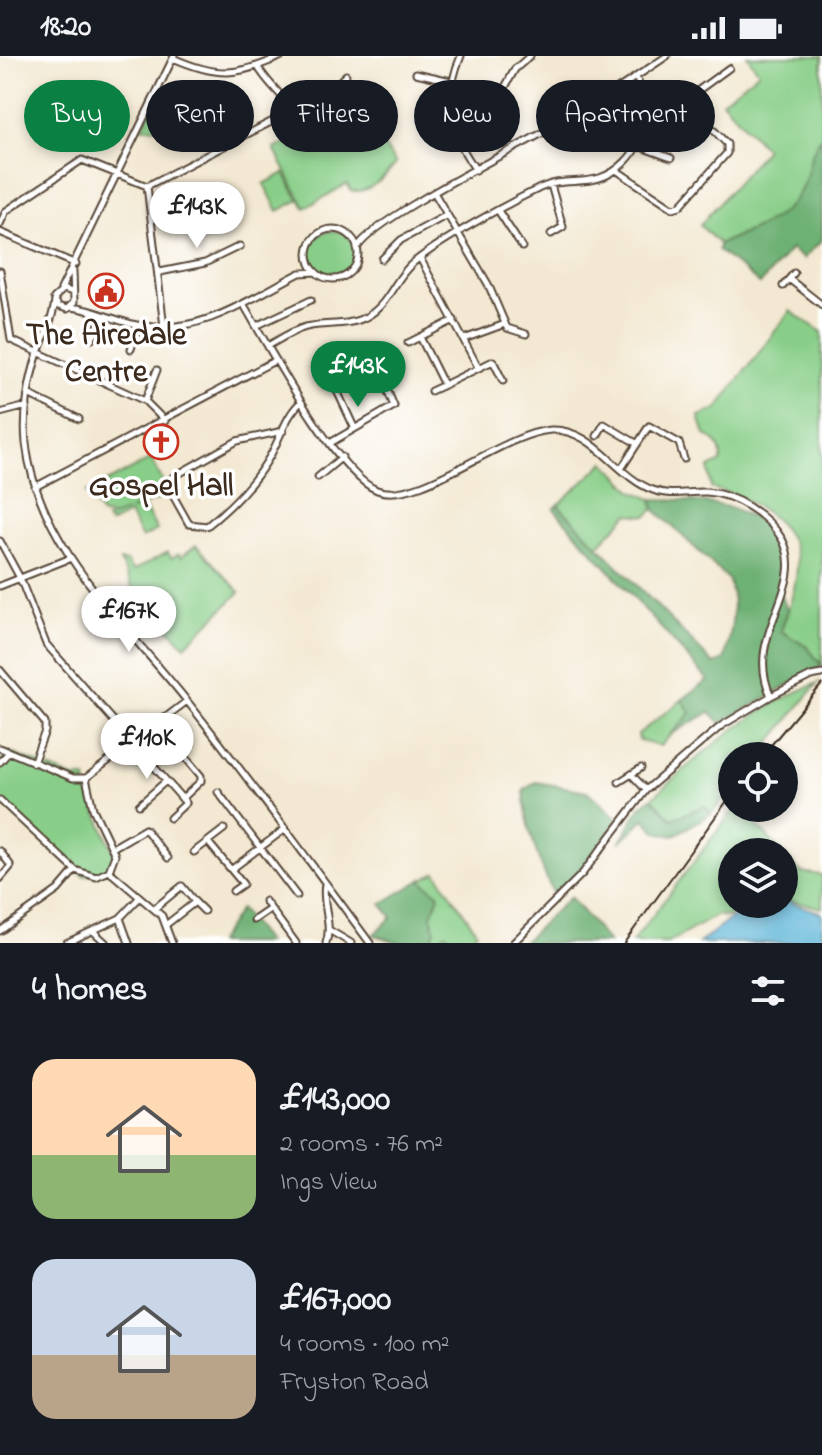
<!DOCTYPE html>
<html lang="en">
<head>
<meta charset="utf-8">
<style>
  :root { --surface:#171b24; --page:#20242c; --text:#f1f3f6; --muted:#9ea1a6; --accent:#0b8043 }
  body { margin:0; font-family:"Indie Flower",sans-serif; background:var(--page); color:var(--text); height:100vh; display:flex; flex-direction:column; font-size:30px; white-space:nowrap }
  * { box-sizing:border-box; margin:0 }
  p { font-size:26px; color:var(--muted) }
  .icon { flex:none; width:44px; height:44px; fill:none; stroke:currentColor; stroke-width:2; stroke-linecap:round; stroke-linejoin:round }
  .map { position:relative; height:887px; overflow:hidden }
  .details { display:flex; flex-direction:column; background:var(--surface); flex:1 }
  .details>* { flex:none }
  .banner { position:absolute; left:24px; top:24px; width:774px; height:72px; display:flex; gap:16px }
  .fabs { position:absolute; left:718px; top:686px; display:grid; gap:16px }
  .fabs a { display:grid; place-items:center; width:80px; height:80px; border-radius:50%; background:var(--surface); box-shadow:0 4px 12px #0003; font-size:40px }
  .price { position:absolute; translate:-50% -68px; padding:0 18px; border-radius:28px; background:#fff; color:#222; font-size:26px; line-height:52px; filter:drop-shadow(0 2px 4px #0008) }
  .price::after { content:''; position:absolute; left:50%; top:48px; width:24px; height:18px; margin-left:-12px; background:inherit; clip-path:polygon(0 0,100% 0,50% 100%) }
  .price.selected { background:var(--accent); color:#fff }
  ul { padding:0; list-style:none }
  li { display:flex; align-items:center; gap:24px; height:200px; padding:0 32px }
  li span { display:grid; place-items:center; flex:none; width:224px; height:160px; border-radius:24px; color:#555 }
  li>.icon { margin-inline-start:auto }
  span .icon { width:96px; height:96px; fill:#fffc; stroke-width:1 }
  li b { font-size:34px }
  h2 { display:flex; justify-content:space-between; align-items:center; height:96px; padding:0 32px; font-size:34px }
  .tag { padding:0 28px; border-radius:36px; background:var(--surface); box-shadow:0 4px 12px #0003; font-size:28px; line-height:72px }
  .tag.selected { background:var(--accent); color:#fff }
  .status { display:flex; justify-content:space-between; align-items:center; height:56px; padding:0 40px; background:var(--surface); direction:ltr }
  .status svg { height:22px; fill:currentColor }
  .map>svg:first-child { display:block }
  .green { fill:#88ce88; stroke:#627c53; stroke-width:2 }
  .forest { fill:#6eb174; stroke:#546e49; stroke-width:2 }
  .water { fill:#58b2d6; stroke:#4a6e7a; stroke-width:2 }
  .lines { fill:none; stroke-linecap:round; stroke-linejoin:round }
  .minor-casing { stroke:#574639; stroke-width:9 }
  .minor { stroke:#fff; stroke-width:5 }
  .rail { stroke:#3b2a1e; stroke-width:2 }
  .labels { text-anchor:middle; stroke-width:7; stroke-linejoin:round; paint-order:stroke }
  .poi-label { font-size:32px; font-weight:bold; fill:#3b2a1e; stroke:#fff }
</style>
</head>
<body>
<div class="status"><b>18:20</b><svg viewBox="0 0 49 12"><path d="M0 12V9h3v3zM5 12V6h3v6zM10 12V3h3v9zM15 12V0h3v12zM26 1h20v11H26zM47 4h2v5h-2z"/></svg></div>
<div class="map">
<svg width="822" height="887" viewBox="0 0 822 887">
  <rect width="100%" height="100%" fill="#fff"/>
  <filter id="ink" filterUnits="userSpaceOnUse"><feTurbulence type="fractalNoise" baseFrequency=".0125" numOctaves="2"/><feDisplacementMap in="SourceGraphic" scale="16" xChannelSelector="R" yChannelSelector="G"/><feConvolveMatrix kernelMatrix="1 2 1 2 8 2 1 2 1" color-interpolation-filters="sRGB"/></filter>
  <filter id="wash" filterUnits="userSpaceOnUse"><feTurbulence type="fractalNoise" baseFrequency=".006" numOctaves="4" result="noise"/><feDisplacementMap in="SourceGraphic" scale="32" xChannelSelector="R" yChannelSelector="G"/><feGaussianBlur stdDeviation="1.8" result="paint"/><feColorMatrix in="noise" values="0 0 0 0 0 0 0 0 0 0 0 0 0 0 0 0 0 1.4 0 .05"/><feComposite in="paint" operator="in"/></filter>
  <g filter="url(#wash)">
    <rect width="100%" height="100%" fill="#f3e8d1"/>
    <path class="green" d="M747,0H822V81C810,95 811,105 806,121C793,163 755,172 719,188L700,169L766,93L722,45L759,16Z
      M552 58a23 23 0 1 1 46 0a23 23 0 1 1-46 0Z
      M158,38L174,61L169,71L142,72Z
      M355,45L396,108C385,121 369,138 351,135L347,128L305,152L274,93L329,66Z
      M284,117L299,144L278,155L264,128Z
      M310 198a23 23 0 1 1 46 0a23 23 0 1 1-46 0Z
      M790,255L822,276V609L807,591L781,575C788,555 797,529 797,509C796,464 747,441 711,432L709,412L721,406C722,393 717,384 705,379L699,360L717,353Z
      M151,403L170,439L130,454L144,451L157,474L142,482L129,458L110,468L106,463L126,456L115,460L102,459L86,437Z
      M605,406L633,435L652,443L654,453L647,460L628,458L597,491L558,449Z
      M196,489L240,536L185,590L135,537L120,505L127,506L133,515L168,496L171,502L179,498L181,501Z
      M818,627L759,700H732V732L711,758L705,750L672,764L652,742C704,695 753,652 818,627Z
      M682,644L692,657L660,690L639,684L638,678Z
      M9,696L73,722H86L88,737L115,799L109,815L84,820L0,744V706Z
      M735,752H740L782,796H732V848H752L727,861L717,859L668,887H632Z
      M784,798L801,816L822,819V852L784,843Z
      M436,816L477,876L465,887H456L446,877L438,884L440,887H429L431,860L439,839L421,824Z"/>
    <path class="forest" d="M822,81V184L803,203L791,193L760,228L718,194L719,188C755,172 793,163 806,121C811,105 810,95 822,81Z
      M652,443C698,445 773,444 781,506C784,531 773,527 788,554L781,575L807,591L822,610L721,667L710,656L670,679L691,657L682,644L708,624L554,453L558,449L714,608L724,604C731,579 738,549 728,523L654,453Z
      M536,726L587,735L618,763L598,793L555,842C539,806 526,774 524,734Z
      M652,742L672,763L705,750L711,758L673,780L657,776L644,763L619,787L641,750Z
      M421,824L439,839L431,860L435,874L431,886L402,887L373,879L392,861L381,848Z
      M570,841L609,887H522Z
      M240,853L267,887H217Z"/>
    <path class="water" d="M789,846L822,857V887H699L733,861L759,850Z"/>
  </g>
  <g filter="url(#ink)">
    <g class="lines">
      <g class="minor-casing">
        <path id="minor" d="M461,0C443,41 450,79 476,114
          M173,2C218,22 238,20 282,0
          M258,11C268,28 282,38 293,55
          M416,17L451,25
          M550 58a25 25 0 1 1 50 0a25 25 0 1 1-50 0Z
          M682,52L692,39L729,12
          M600,53L610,38L667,0
          M207,59L224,89
          M638,90L671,102
          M462,92L492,72L499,59L503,35L515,13L530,0
          M616,114L673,152L680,150L727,97V88C699,58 689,49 646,51
          M551,129L563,171L551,178
          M147,130L164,271
          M435,138L488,228L507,272L526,278
          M499,156L522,191
          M0,168L6,155L82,104L147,130L327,37L346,19
          M308 198a25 25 0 1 1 50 0a25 25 0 1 1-50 0Z
          M0,176L76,208
          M357,192C374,163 505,98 542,77L557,76
          M420,202L478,311
          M382,203L401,184L447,159
          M0,215L11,284L145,345L165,365
          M160,216L205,207L240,190
          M789,223L822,249
          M783,230L794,217
          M61,233L174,0
          M72,236L64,233L54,242L58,250L67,253L74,246L73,215
          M55,245C53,265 44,279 38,297C29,324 23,358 26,387C37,490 126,568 187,645C250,724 310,806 370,887
          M244,249C267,288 338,420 377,434C419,450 502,377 551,374C594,372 616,421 653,434C671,441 689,435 707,436C735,438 768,459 782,483C809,532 742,579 771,640
          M70,251C96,253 118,267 143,270C204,278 249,243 300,217L316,216
          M256,270L311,244
          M420,281L444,329L493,305L503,325
          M92,283L103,259
          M464,283L505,268
          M408,287L454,264
          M268,290C280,283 293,274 306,271C326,266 347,271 366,261C390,248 394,222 414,206C446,181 503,150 540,132C570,118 595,136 625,106C648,83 649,49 636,21
          M131,293L139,269
          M331,322L354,371
          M431,335L444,329
          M28,338L79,363
          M145,345L157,314
          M0,357L27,350
          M283,375L237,385L173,421L171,436L189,468L207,470C232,450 254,428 270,400C280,383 286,359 301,346
          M597,380L604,368L636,387
          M330,387L394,350L380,317
          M621,413L649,370L679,387L684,403
          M318,421L342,401
          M35,431L276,304
          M0,485L20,522L46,588L186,747L170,762
          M0,530L71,502
          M0,614L45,667V675L33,707
          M0,692L73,722H86L187,645
          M181,696L201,720V725L182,743
          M0,706L9,696
          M633,720L646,734
          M619,726L641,712
          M218,736L297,840
          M0,744L75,814L96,821L109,815L115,799L93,753L86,722
          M139,749L166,725
          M208,786L243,828L233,835
          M114,791L145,773L168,802
          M0,795L11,810L0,823
          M194,796L224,773
          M232,813L285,773
          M109,815L162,860L172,887
          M325,828C321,848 333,867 326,887
          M265,845L296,887
          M195,846L204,855
          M154,853L182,830L195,846L167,868
          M120,862L129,887
          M254,864L270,853
          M329,874L351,887
          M0,875L58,834L75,814
          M93,875L106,887
          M66,887L120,862L140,841
          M513,887L582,818L646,734L721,670L771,640L811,620L822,618"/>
      </g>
      <use href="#minor" class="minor"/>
      <path class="rail" d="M762,700L822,628
        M624,887L732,738"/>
    </g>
  </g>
  <defs>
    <g id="civic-ring" transform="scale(1.8)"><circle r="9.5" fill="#fff" stroke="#c8321e" stroke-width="1.5"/><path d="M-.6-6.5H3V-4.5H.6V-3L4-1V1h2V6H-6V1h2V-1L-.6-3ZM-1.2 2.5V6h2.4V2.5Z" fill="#c8321e"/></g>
    <g id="church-ring" transform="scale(1.8)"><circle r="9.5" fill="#fff" stroke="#c8321e" stroke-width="1.5"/><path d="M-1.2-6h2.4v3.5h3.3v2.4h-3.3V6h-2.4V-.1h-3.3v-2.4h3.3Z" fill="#c8321e"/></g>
  </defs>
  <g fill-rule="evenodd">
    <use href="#civic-ring" x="106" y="235"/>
    <use href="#church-ring" x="161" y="386"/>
  </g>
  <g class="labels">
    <g class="poi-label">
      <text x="106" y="288">The Airedale<tspan x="106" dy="37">Centre</tspan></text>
      <text x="161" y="439">Gospel Hall</text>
    </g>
  </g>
</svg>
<div class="fabs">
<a><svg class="icon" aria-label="locate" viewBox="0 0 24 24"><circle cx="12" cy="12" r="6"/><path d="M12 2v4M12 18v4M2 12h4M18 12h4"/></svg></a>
<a><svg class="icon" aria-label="layers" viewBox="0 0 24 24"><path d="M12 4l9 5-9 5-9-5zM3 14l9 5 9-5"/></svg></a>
</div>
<b class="price" style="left:197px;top:194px">£143K</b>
<b class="price selected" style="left:358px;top:353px">£143K</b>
<b class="price" style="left:129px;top:598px">£167K</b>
<b class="price" style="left:147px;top:725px">£110K</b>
<div class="banner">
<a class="tag selected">Buy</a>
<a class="tag">Rent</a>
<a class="tag">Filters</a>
<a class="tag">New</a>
<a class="tag">Apartment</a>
</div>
</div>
<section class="details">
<h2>4 homes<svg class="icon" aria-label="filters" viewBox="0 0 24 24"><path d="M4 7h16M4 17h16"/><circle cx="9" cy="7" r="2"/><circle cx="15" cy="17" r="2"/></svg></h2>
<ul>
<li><span style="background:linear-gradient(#ffd9b3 60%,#8fb573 0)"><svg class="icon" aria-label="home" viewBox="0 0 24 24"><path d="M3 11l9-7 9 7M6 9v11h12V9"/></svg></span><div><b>£143,000</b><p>2 rooms · 76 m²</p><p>Ings View</p></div></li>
<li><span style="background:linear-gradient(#c9d6e8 60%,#b9a48a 0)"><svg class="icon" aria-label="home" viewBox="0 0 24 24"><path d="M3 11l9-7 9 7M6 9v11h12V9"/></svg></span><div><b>£167,000</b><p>4 rooms · 100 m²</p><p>Fryston Road</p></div></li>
</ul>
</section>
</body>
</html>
